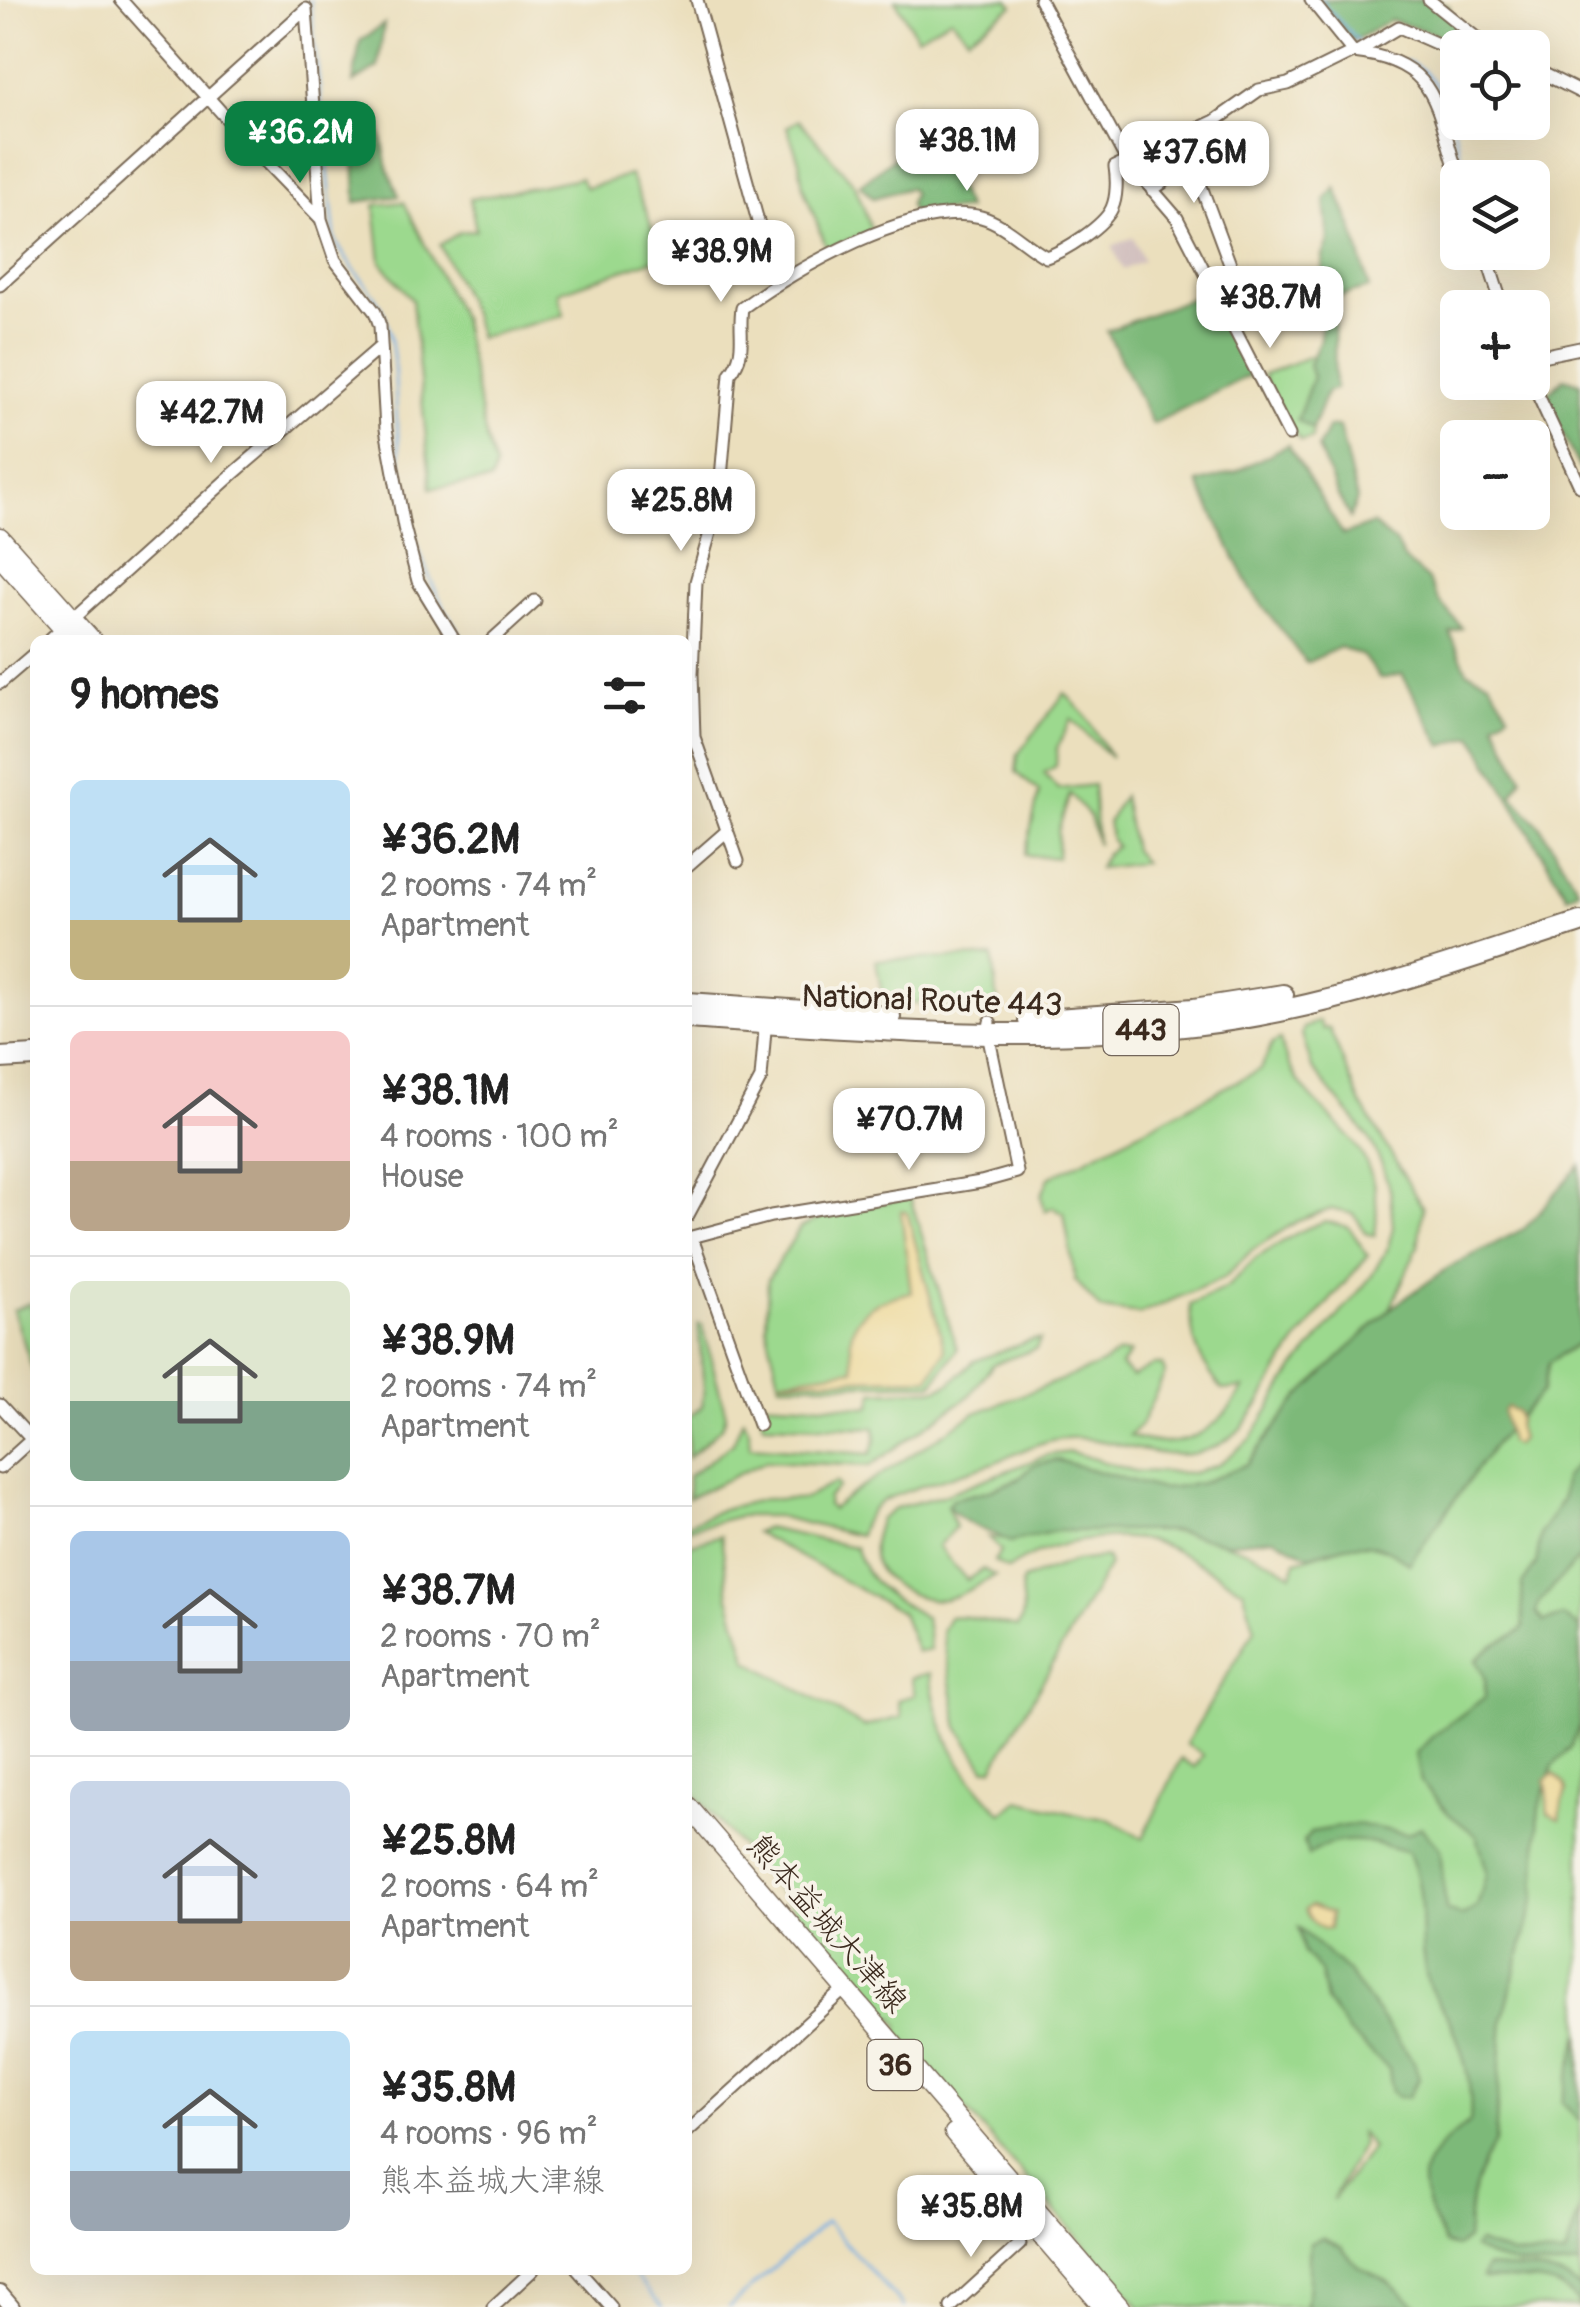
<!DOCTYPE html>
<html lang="en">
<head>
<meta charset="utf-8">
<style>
  :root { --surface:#fff; --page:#f6f6f6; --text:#222; --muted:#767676; --line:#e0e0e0; --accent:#0b8043 }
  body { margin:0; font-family:Pangolin,"Klee One",sans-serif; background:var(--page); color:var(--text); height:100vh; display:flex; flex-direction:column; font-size:38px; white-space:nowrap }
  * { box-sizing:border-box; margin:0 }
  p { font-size:32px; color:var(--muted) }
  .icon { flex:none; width:55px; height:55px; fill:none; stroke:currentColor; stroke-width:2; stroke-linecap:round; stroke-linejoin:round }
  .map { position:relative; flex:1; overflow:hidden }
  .sheet { position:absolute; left:30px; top:635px; width:662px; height:1640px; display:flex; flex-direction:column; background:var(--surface); border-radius:15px; box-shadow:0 10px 40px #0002 }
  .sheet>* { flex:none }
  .fabs { position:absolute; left:1440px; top:30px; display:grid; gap:20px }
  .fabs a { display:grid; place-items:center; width:110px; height:110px; border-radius:15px; background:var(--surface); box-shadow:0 10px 40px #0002; font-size:50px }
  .price { position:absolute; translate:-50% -85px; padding:0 22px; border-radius:20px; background:#fff; color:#222; font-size:32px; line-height:65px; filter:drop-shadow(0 2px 5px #0008) }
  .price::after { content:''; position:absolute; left:50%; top:60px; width:30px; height:22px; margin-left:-15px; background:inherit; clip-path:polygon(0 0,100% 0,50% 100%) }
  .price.current { background:var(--accent); color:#fff }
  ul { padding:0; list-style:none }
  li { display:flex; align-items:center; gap:30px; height:250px; padding:0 40px }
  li+li { border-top:2px solid var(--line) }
  li span { display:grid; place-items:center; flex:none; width:280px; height:200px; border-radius:15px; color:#555 }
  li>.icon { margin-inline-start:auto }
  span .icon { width:120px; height:120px; fill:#fffc; stroke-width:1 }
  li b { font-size:42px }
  h2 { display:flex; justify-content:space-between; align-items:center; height:120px; padding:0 40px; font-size:42px }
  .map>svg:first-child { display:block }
  .industrial { fill:#d1bfbe }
  .green { fill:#9cd98e; stroke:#6c8256; stroke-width:2.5; fill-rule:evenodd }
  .forest { fill:#7db979; stroke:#5c724c; stroke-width:2.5 }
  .sand { fill:#eeda9e; stroke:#94825e; stroke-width:2.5 }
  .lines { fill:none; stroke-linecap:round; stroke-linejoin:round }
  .stream { stroke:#72ade3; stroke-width:2.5 }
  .minor-casing { stroke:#796956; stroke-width:15 }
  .tertiary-casing { stroke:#796956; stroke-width:18 }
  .primary-casing { stroke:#796956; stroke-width:21 }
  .trunk-casing { stroke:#796956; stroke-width:24 }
  .minor { stroke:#fff; stroke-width:11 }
  .tertiary { stroke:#fff; stroke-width:14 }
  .primary { stroke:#fff; stroke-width:18 }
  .trunk { stroke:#fff; stroke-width:20 }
  .labels { text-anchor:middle; stroke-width:8; stroke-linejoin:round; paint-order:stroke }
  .shield { fill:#f7f3e8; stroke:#73665b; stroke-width:2.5 }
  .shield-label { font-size:30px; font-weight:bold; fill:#3b2a1e }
  .street-label { font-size:32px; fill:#3b2a1e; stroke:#f7f3e8 }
</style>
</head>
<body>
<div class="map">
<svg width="1580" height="2307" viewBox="0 0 1580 2307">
  <rect width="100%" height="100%" fill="#f7f3e8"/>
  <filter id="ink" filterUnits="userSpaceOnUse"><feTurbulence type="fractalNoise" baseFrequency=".01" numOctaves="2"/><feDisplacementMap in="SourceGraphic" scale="20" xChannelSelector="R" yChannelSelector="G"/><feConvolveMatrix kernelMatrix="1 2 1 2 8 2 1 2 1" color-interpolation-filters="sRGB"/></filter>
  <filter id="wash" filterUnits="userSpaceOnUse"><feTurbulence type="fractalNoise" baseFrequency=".0048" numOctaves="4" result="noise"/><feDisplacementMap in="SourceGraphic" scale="40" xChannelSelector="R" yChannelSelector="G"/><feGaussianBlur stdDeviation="2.25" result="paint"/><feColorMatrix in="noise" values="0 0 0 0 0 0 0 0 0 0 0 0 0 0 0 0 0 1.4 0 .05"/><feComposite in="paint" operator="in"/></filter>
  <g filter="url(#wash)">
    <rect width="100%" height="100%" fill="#ebdfbd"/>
    <path class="industrial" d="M1133,237L1143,261L1123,270L1112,246Z"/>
    <path class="green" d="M895,0H1009L1013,6L968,37L951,18L917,37Z
      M799,120L855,185L872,231L827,249L803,187L799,161L787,127Z
      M630,175L648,216L661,257L558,292L564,315L479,338L472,314L440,245L460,232L476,230L470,199L580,178L586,188Z
      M404,202L461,318L487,443L495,467L491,481L431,488L412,300L381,262L375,205Z
      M1313,355L1309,365L1313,377L1298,420L1312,429V439L1301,441L1289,427L1263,375Z
      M1065,693L1085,715L1111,758L1071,719L1057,748L1056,766L1044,773L1058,789L1093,785L1097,845L1090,817L1070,794L1058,831L1057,858L1025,855L1039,792L1016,772L1018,754Z
      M1123,796L1133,850L1144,863L1099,868L1105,854L1116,846L1111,840L1108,822Z
      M993,957L998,1007L883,1001L876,960Z
      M1319,1021L1323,1029L1329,1028L1360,1102L1423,1208L1418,1246L1390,1309L1300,1396L1247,1464L1202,1483L1161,1489L1057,1460L1034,1465L1020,1478L987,1491L952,1499L947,1505L955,1527L938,1547L967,1580L983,1569L995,1576C980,1583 962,1596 945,1599C921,1603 881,1584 874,1559C870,1546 876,1532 879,1520L896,1508L944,1495L1048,1455L1071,1452L1134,1471L1193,1473L1218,1465L1251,1439L1294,1369L1371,1277L1388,1247L1393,1227L1390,1192L1382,1165L1369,1138L1312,1068L1302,1034L1304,1028Z
      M1280,1040C1300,1124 1390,1124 1375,1236L1366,1233L1354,1214L1331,1209L1298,1221L1252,1250L1225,1277L1140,1314L1100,1309L1075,1280L1064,1213L1053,1207L1045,1211L1041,1196L1049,1178L1261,1069L1272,1044Z
      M910,1197L957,1349L933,1384H780L766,1326L768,1279L800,1228L828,1214Z
      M1325,1221L1349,1227L1368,1256C1343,1285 1317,1314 1295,1345C1275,1372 1260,1412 1235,1434C1184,1476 1134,1442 1080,1438C1041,1436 1027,1451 993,1463C957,1475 919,1485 884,1500C870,1510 863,1519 859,1536L776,1516H739L688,1529V1524L722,1509L764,1499H804L836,1482L839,1487L828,1497L827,1505L832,1509L850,1495L975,1413L1100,1365L1118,1353H1130L1121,1366L1132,1377L1154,1365H1162L1165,1373L1141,1425L1129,1435C1181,1456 1217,1432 1244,1388L1222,1390C1199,1359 1191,1344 1190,1305L1227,1287L1256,1258L1300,1231Z
      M30,1303L35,1317V1376L13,1310Z
      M698,1324L702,1325L726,1415L722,1427L688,1458V1418L702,1406L704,1388Z
      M1032,1340H1040L1036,1349L993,1364L969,1396L870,1466L766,1461L688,1498V1476L733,1443L743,1419L749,1430L750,1446L871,1454L876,1440L875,1428L763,1424L758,1402L870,1407L874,1392L937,1389L951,1383L974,1361Z
      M1580,1342V2307H1140L898,2033L899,2026L894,2018L891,2021L688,1786V1545L721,1535L729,1597L748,1661L864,1727L902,1717L898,1700L915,1695L911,1678L930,1673C938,1733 959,1771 1002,1813L1019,1800L1086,1817L1106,1818L1143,1838L1181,1759L1195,1767L1203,1755L1186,1744L1255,1629L1243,1589C1216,1575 1188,1554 1160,1544C1115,1529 1046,1542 1008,1569L994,1561L1001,1551L988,1537C1018,1544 1028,1535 1057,1531C1136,1522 1224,1530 1292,1574L1296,1561L1361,1541L1392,1551L1549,1362ZM1359,2131L1372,2148L1332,2200L1362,2144Z
      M765,1528L855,1547C869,1588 891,1597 926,1618L930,1649L917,1652L902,1613L755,1532Z
      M1106,1557L1109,1565L993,1768H985L959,1729L942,1631L949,1617L962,1616L1017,1627C1030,1611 1017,1597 1023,1580L1075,1561Z"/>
    <path class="forest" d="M1317,0H1436L1449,6L1455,26L1444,37L1391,20L1353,41Z
      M384,24L378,67L353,83L360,41Z
      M377,113L388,169L399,196L356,202L353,118Z
      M909,151L922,153L939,170H949L967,209L912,213L909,204L913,193L909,188L873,198L860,185L900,153Z
      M1336,188L1354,231L1369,288L1334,298L1335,389L1327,391L1312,429L1297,420L1313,377L1309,365L1320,340L1323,256L1329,241L1325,200Z
      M1212,290L1252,374L1152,424L1107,331Z
      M1564,378L1580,383V470L1545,397Z
      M1329,427H1339L1357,499L1350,518L1338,496L1318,448Z
      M1288,445L1343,535L1373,524L1396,544L1405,560L1429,581L1439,601L1462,628L1450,633L1467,671L1489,681L1509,713L1495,722L1522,778L1512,795L1540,826L1579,890L1567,896L1473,736L1442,746L1402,674L1380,679L1363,656L1340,647L1306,663L1251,590L1198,483L1235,472Z
      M1580,1165V1342L1549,1362L1542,1392L1493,1446L1409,1564C1370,1534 1352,1544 1309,1556L1274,1538L1227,1543L1175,1531H1056L1010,1542C990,1530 958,1524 948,1505L952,1499L987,1491L1018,1480L1034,1465L1057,1460L1161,1489L1202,1483L1247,1464L1300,1396L1390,1309L1448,1268L1525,1228Z
      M1580,1460V1557L1539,1603L1536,1613L1544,1622L1563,1616L1580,1629V1724L1571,1747L1553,1766L1539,1808L1535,1898L1503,2019L1495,2142L1483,2162L1471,2198L1467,2239L1456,2247L1445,2244C1414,2180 1410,2167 1470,2122C1473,2087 1465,2055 1451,2023C1445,2009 1432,1997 1428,1982C1414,1935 1431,1898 1408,1852C1373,1842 1338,1831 1308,1856L1304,1841L1311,1832L1357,1824L1407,1834L1421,1827L1440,1849L1446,1910L1462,1916L1477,1907L1487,1872L1477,1836L1449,1814L1421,1782L1416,1753L1433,1736L1485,1697V1678L1476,1660C1492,1641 1506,1643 1523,1628L1522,1584L1536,1564L1541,1533L1562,1500L1564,1478Z
      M1299,1928L1347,1971L1414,2062L1419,2079L1408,2097H1398L1392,2092L1389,2069L1349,2033L1326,2001L1320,1971L1304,1953Z
      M1580,2033V2122L1562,2102Z
      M1580,2209V2265C1547,2270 1501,2267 1473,2248L1478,2243L1512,2255L1565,2256Z
      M1322,2238L1341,2247L1359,2267L1387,2281L1419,2307H1305C1312,2284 1307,2266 1310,2243Z
      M1486,2267C1514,2269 1560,2268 1580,2289V2307C1561,2274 1520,2281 1486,2279L1482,2277Z"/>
    <path class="sand" d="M901,1211L907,1212L945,1351L929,1378L779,1380L854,1369C853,1360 850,1347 851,1337C856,1306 885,1298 911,1292Z
      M1506,1407L1517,1411L1519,1420L1517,1425L1521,1439L1515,1445L1509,1442L1503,1412Z
      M1554,1774L1565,1784L1567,1791L1562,1802L1560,1819L1548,1813C1545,1800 1551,1793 1545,1780Z
      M1310,1906L1331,1913L1329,1929C1319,1930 1308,1919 1305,1909Z"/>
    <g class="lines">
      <path class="stream" d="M310,0L335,239C348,270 378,290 387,323C396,354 395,391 397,423C403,507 416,569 464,640
        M1320,0L1360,43
        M1405,61C1449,73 1455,140 1466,178
        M1532,369L1549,405
        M630,2270L662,2307
        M729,2307L826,2222L904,2307"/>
    </g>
  </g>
  <g filter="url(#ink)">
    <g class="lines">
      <g class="minor-casing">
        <path id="minor" d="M121,0L263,159L321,219
          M697,0L775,283
          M1040,0L1126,159L1177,218L1289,435
          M1311,0L1353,52
          M1429,0L1489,48
          M306,9L321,219L335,260L375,312L380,326L386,429L404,527L418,581L454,640
          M1357,52L1399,27L1458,53
          M1532,68L1580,92
          M1152,190L1192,162L1231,267V279L1214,285
          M1485,252L1503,308
          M0,285L306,9
          M1532,358L1580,348
          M1532,382L1580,486
          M49,640L233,474L379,348
          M492,640L535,601
          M0,683L35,653
          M738,861L694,737L692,674L696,582L719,501L730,374C748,352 738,333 742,308C795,269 914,200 981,217C1006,224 1024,245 1046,257C1065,251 1104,226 1112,208C1117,197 1117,179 1115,167L1215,121L1259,90L1288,84L1353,52C1441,61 1435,109 1459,178
          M688,865L727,831
          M688,1215L761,1078L766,1018
          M688,1238L771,1216L981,1182L1017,1172L988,1034L990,1022
          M692,1238L759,1425
          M0,1405L35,1443
          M0,1468L32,1439
          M688,2131L845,1989
          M578,2270L611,2307
          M493,2307L533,2270
          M951,2307L1020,2244"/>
      </g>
      <g class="tertiary-casing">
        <path id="tertiary" d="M0,2293L12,2307"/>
      </g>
      <g class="primary-casing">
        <path id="primary" d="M0,537L92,640
          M0,557L74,640
          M688,1806L1120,2307
          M954,2133L1103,2307"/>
      </g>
      <g class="trunk-casing">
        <path id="trunk" d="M688,1003L890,1017
          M688,1018C856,1029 1025,1044 1193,1025C1324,1011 1456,962 1580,922
          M1029,1021L1194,1009L1283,995
          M0,1058L35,1056"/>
      </g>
      <use href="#minor" class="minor"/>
      <use href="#tertiary" class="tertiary"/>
      <use href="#primary" class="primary"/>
      <use href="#trunk" class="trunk"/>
    </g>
  </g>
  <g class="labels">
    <g class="shield">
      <rect x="1103.5" y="1005" width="75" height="50" rx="8"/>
      <rect x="867.5" y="2040" width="55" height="50" rx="8"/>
    </g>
    <g class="shield-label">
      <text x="1141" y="1040">443</text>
      <text x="895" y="2075">36</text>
    </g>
    <g class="street-label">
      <text transform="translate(932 1000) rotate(2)" y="11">National Route 443</text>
      <text transform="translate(828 1923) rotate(49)" y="11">熊本益城大津線</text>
    </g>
  </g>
</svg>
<div class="fabs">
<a><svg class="icon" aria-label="locate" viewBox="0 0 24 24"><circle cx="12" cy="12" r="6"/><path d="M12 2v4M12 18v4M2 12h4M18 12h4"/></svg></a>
<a><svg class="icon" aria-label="layers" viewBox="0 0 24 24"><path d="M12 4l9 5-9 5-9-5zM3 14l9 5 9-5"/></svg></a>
<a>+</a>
<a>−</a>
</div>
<b class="price current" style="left:300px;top:186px">¥36.2M</b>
<b class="price" style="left:967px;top:194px">¥38.1M</b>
<b class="price" style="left:1194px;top:206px">¥37.6M</b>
<b class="price" style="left:721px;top:305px">¥38.9M</b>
<b class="price" style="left:1270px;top:351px">¥38.7M</b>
<b class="price" style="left:211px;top:466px">¥42.7M</b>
<b class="price" style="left:681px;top:554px">¥25.8M</b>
<b class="price" style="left:909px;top:1173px">¥70.7M</b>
<b class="price" style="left:971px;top:2260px">¥35.8M</b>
<section class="sheet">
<h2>9 homes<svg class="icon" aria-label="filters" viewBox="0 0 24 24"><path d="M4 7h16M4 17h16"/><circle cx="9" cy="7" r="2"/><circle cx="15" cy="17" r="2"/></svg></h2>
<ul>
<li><span style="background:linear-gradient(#bfe0f5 70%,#c2b280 0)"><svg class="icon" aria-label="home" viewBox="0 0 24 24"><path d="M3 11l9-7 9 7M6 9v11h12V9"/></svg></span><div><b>¥36.2M</b><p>2 rooms · 74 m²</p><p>Apartment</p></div></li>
<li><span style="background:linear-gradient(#f6c9c9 65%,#b9a48a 0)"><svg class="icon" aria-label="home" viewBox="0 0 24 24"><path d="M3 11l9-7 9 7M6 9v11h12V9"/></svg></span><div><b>¥38.1M</b><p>4 rooms · 100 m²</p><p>House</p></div></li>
<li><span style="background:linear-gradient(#dfe7d0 60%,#7fa58c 0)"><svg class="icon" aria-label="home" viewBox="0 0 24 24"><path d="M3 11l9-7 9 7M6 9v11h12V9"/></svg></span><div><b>¥38.9M</b><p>2 rooms · 74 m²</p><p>Apartment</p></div></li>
<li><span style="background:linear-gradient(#a9c7e8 65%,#9aa5b1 0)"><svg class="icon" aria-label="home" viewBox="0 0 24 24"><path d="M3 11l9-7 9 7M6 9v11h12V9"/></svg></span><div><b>¥38.7M</b><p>2 rooms · 70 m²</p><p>Apartment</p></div></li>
<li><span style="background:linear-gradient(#c9d6e8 70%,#b9a48a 0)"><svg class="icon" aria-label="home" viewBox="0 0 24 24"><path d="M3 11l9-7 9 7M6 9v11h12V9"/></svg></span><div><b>¥25.8M</b><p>2 rooms · 64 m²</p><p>Apartment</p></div></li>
<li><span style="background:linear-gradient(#bfe0f5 70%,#9aa5b1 0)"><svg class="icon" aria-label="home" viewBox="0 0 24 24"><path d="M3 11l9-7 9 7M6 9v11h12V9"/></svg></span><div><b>¥35.8M</b><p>4 rooms · 96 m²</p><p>熊本益城大津線</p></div></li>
</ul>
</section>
</div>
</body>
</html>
